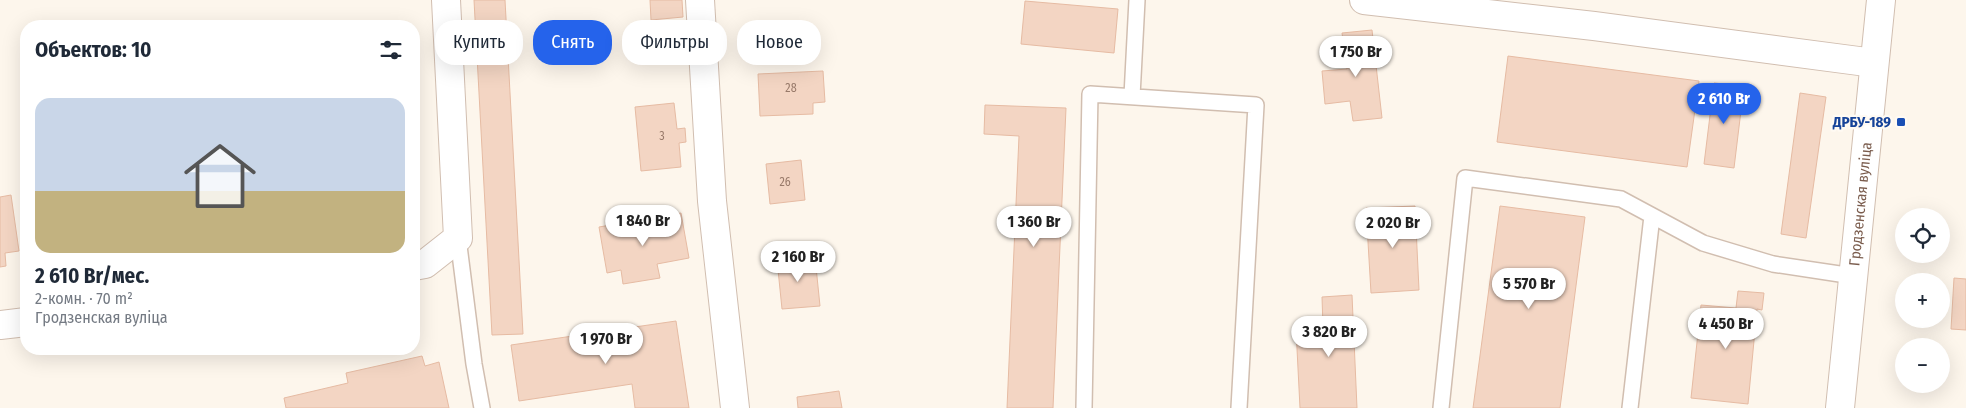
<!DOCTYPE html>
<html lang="ru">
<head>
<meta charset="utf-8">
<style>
  :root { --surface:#fff; --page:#f2f2f3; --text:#1f2937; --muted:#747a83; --accent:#2563eb }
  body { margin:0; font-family:"Fira Sans Condensed",sans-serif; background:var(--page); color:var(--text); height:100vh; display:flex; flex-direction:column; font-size:19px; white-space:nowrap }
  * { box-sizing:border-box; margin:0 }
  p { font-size:16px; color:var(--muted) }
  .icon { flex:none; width:28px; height:28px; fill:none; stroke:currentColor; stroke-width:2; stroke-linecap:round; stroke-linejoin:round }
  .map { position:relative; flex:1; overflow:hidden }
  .drawer { position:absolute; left:20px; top:20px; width:400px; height:335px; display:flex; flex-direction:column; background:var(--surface); border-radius:20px; box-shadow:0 5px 20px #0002 }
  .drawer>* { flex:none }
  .guide { position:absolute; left:435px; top:20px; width:475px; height:45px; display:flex; gap:10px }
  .tools { position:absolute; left:1895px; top:208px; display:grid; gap:10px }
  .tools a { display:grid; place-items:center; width:55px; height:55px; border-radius:50%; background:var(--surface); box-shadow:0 5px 20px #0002; font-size:25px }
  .price { position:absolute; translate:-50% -42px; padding:0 11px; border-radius:18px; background:#fff; color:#222; font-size:16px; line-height:32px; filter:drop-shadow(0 1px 2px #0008) }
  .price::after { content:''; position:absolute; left:50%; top:30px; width:15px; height:11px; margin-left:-8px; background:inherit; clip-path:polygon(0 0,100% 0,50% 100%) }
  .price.active { background:var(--accent); color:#fff }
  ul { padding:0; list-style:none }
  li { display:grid; align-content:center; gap:10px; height:265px; padding:0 15px }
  li span { display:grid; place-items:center; height:155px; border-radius:15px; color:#555 }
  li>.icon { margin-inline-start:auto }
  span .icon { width:90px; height:90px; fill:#fffc; stroke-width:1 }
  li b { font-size:21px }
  h2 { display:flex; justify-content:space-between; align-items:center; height:60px; padding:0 15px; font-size:21px }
  .tag { padding:0 18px; border-radius:20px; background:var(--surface); box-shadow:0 5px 20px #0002; font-size:18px; line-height:45px }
  .tag.active { background:var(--accent); color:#fff }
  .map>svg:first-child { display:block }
  .building { fill:#f3d5c3; stroke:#e6bba3 }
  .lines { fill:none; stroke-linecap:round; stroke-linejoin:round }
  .service-casing { stroke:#d1beb0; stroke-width:18 }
  .minor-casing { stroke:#d1beb0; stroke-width:30 }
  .tertiary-casing { stroke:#d1beb0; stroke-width:30 }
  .service { stroke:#fff; stroke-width:15 }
  .minor { stroke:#fff; stroke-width:28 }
  .tertiary { stroke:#fff; stroke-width:28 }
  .transit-dot { fill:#1a4fb4; stroke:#fffaf3; stroke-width:2 }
  .labels { text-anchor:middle; stroke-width:4.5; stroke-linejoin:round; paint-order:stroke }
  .number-label { font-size:12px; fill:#987a6a }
  .transit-label { font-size:15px; font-weight:bold; fill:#164399; stroke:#fffaf3; text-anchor:end }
  .street-label { font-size:15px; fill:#7a5c4d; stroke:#fffaf3 }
</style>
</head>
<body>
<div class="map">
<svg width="1966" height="408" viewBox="0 0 1966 408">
  <rect width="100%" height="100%" fill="#fdf6ec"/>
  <path class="building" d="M474,0H505L523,334L492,335Z
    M650,0H682L683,17L651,20Z
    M1025,1L1118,9L1114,53L1021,44Z
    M1372,30L1382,118L1353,121L1350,101L1325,104L1322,71L1347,69L1342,33Z
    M1508,56L1699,81L1687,167L1497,142Z
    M823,71L825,102L813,103V114L760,116L758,74Z
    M1714,83L1744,86L1734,168L1704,164Z
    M1800,93L1826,97L1806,238L1781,234Z
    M674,103L677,129L685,128L686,142L679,143L681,167L641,171L635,107Z
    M985,105L1066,108L1053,408H1007L1019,136L984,134Z
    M801,160L805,200L770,204L766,164Z
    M11,195L19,251L5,253L6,266L0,267V197Z
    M1415,206L1419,290L1371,293L1366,208Z
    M1500,206L1585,217L1560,408H1473Z
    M681,213L689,258L657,264L660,278L623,284L621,270L607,273L599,227Z
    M815,257L820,306L782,309L777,260Z
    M1954,278L1966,279V330L1951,329Z
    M1738,291L1764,293L1762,310L1757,309L1748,404L1691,398L1701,305L1736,308Z
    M1352,295L1357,408H1300L1296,329L1323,327L1322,297Z
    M676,321L689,408H635L632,384L519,401L511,345Z
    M422,356L425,366L439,362L449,408H286L284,398L348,383L346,373Z
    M839,391L842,408H798L797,397Z"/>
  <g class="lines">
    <g class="service-casing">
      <path id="service" d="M1132,96L1137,0
        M458,238L474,364L482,408
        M1084,408L1090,94L1256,105L1239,408
        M1441,408L1465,178L1621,199L1703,243L1773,264L1853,276
        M1630,408L1652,216"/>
    </g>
    <g class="minor-casing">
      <path id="minor" d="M700,0L712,201L735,408
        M414,266L425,264L458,238L446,0
        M0,325L26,322"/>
    </g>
    <g class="tertiary-casing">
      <g id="tertiary">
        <path d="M1364,0L1594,26L1874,63"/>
        <path id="s1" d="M1840,408L1881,0"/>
      </g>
    </g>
    <use href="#service" class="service"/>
    <use href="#minor" class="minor"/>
    <use href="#tertiary" class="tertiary"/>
  </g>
  <rect class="transit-dot" x="1896" y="117" width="10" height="10" rx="2.5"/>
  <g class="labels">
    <g class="number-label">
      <text x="791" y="92">28</text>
      <text x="662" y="140">3</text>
      <text x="785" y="186">26</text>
    </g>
    <g class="transit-label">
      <text x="1891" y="127">ДРБУ-189</text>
    </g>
    <g class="street-label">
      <text dy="5" stroke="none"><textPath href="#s1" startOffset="205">Гродзенская вуліца</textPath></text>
    </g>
  </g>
</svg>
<div class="tools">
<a><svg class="icon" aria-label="locate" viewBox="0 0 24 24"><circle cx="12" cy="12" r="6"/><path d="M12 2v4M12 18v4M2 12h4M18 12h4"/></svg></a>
<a>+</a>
<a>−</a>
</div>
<b class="price" style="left:1356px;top:78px">1 750 Br</b>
<b class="price active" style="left:1724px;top:125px">2 610 Br</b>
<b class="price" style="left:643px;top:247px">1 840 Br</b>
<b class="price" style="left:1034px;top:248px">1 360 Br</b>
<b class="price" style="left:1393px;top:249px">2 020 Br</b>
<b class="price" style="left:798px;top:283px">2 160 Br</b>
<b class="price" style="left:1529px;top:310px">5 570 Br</b>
<b class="price" style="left:1726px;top:350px">4 450 Br</b>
<b class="price" style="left:1329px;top:358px">3 820 Br</b>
<b class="price" style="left:606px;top:365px">1 970 Br</b>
<div class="guide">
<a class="tag">Купить</a>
<a class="tag active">Снять</a>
<a class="tag">Фильтры</a>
<a class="tag">Новое</a>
</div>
<section class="drawer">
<h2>Объектов: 10<svg class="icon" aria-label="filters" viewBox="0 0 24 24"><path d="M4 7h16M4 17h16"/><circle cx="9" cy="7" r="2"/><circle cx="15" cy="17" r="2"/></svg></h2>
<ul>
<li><span style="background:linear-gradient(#c9d6e8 60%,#c2b280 0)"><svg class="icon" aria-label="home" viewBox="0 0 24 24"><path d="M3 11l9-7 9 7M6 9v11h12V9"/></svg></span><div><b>2 610 Br/мес.</b><p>2-комн. · 70 m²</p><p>Гродзенская вуліца</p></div></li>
</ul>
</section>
</div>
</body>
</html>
